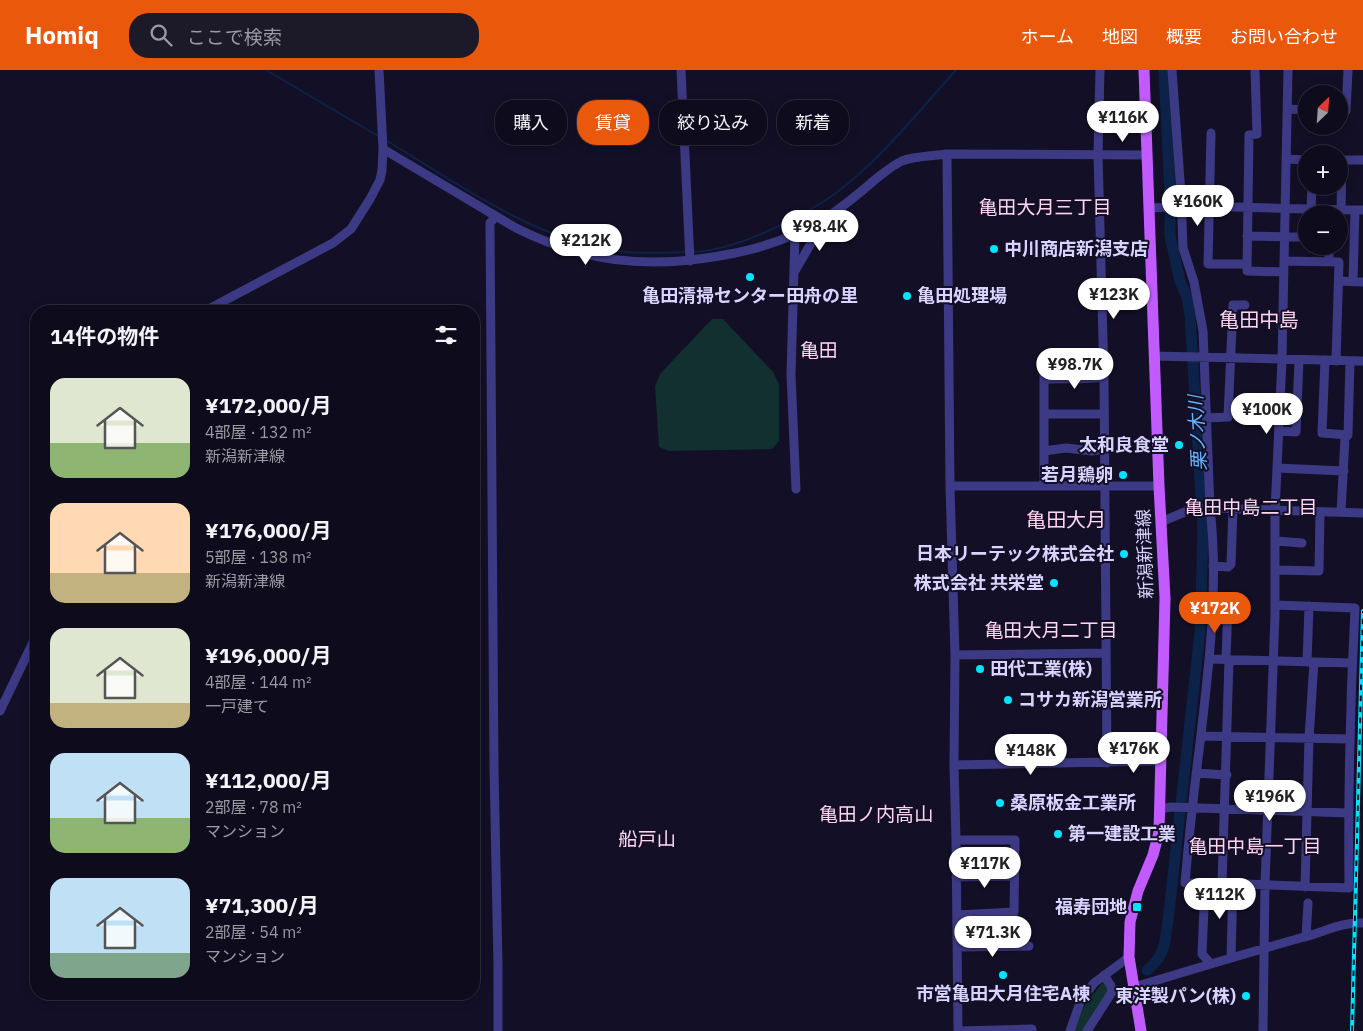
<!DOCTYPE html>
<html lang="ja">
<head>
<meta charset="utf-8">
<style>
  :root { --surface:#0e0b1c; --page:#1c1929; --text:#f1f3f6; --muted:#9b9ba3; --line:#2e2b3b; --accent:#ea580c }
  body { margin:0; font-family:"IBM Plex Sans","Noto Sans JP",sans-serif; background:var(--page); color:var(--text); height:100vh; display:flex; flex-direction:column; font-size:19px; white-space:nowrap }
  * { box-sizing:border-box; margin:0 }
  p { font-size:16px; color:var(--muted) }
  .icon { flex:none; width:28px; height:28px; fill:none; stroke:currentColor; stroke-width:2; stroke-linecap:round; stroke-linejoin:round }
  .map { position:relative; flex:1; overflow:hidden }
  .panel { position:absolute; left:30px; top:235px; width:450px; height:695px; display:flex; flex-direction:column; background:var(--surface); border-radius:20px; box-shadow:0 2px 12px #0003,0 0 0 1px var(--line) }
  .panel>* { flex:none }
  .banner { position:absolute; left:495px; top:30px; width:475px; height:45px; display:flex; gap:10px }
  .needle { width:32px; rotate:25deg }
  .controls { position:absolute; left:1298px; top:15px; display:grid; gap:10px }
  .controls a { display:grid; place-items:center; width:50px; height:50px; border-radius:50%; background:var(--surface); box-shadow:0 2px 12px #0003,0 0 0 1px var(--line); font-size:25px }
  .price { position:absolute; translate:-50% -42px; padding:0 11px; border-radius:18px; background:#fff; color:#222; font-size:16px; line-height:32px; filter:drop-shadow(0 1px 2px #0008) }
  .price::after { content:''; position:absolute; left:50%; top:30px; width:15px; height:11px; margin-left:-8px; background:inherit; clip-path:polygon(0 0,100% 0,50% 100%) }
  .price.current { background:var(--accent); color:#fff }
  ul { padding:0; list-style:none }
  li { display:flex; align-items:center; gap:15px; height:125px; padding:0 20px }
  li span { display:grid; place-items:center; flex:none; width:140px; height:100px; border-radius:15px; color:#555 }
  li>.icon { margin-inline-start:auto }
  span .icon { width:60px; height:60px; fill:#fffc; stroke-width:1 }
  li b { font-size:21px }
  h2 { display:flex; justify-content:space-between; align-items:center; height:60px; padding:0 20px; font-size:21px }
  .pill { padding:0 18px; border-radius:20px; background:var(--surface); box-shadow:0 2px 12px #0003,0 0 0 1px var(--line); font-size:18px; line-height:45px }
  .pill.current { background:var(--accent); color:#fff }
  header { display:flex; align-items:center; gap:30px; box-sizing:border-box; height:70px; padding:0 25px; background:var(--accent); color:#fff }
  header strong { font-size:24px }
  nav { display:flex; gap:28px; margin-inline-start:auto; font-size:18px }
  .search { width:350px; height:45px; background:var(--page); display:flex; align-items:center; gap:12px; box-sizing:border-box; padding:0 18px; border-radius:20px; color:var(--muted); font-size:19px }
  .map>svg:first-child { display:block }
  .green { fill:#12302f }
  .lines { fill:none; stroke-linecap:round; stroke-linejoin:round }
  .stream { stroke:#0c2248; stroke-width:2 }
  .river { stroke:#0c2248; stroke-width:11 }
  .minor { stroke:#3d3a85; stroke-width:9 }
  .major { stroke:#c25bff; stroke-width:11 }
  .rail-casing { stroke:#00e5ff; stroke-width:4 }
  .rail { stroke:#130f26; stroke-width:2; stroke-dasharray:5.5; stroke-linecap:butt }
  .poi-dot { fill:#00e5ff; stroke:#130f26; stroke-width:2 }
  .labels { text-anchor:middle; stroke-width:4; stroke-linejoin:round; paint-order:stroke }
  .poi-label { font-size:18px; font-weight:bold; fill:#d9d4ff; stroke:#130f26; text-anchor:start }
  .street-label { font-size:18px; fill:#d9d4ff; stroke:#130f26 }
  .neighbourhood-label { font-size:19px; fill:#ffd6f0; stroke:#130f26 }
  .water-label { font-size:19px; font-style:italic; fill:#62b6ff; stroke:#130f26 }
  .quarter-label { font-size:20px; fill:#ffd6f0; stroke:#130f26 }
</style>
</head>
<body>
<header>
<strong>Homiq</strong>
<div class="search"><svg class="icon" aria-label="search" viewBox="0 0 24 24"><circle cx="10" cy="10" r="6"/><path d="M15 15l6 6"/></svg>ここで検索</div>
<nav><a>ホーム</a><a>地図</a><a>概要</a><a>お問い合わせ</a></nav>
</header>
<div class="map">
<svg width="1363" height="961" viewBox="0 0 1363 961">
  <rect width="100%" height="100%" fill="#130f26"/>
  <path class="green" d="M712,249H723L773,302L779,314V371L772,379L669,381L659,377L655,316L660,304Z
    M1104,911L1109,916V923L1084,961H1073L1086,933Z"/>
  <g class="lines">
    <path class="stream" d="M266,0L378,66
      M387,71C459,114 531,168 617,181C638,184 663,183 685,182
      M693,182C718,181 743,172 766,162C790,151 814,139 836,123C882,88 918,42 956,0"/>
    <path class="river" d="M1147,900C1166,885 1164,874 1168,851L1200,562L1203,461L1190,246L1187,227L1180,211L1170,166V124L1164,0"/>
    <path class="minor" d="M681,0L690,191
      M1100,0L1098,85L1104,307L1107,693
      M1172,0L1181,124L1183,178L1194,212L1203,261L1210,438C1219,517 1209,595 1200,673C1194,720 1189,766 1185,813H1222L1349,818C1348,725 1350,632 1355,538L1275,535
      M1255,0L1257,64L1249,65L1247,201L1284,202
      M1288,39L1306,40
      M1339,40L1346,41L1348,0
      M1211,63L1208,194H1247
      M383,79L516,158C584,192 645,199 719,186C756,180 794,168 826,148C844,136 861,122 877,108C885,102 893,95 902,91C914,86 934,86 947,84L1147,85
      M947,84L950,416L955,585L954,695L956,770L958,961
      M1286,89L1306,90
      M1339,90H1363
      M1150,138C1221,134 1292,140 1363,140
      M1311,140L1312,116
      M1341,140L1342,90
      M496,146L490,153L494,698L498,895V961
      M795,164L791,305L796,419
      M1247,166L1306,167
      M1284,191L1339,192L1336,291
      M1329,192V176
      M795,201L825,149
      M1339,211L1363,212
      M1353,212L1355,140
      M205,241L333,173L351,159L370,129L380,110L382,100L383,79L379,0
      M1154,286L1363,291
      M1325,290L1322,363L1348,365
      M1044,291V415
      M1044,309C1064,308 1084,310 1104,307
      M1248,342H1279
      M1044,344H1104
      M1206,348L1228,347L1233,235H1245
      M1279,361L1296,362L1299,290
      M1044,381L1066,378L1092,381L1104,379
      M1277,398L1344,401
      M950,416H1159
      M1341,442L1345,368L1348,365L1350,291
      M1161,452L1187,441L1210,438L1363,443
      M1276,471L1302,473
      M1213,496L1228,497L1231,494L1233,439
      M1276,500L1319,501L1320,442
      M1213,531L1228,532L1226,589
      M955,585L1105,583
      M1210,589L1352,593
      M1307,592L1309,536
      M0,641L36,566
      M1201,666L1350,669
      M954,695L1160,691
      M1196,703L1227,705
      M1160,739L1171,737L1348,743
      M956,770H1015L1014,842L957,845
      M956,807L1013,806
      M1222,813L1229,590
      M1205,814L1202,884L1211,894
      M1305,817L1309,668L1314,592
      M1306,867L1308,833
      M957,877L1029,876
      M1231,888L1233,814
      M1134,917C1191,900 1247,883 1304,867C1324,862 1341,852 1363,853
      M958,961L1032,959V961
      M1070,961L1081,930L1094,913L1129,887
      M1087,961L1112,922L1111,916L1104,905
      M1263,961L1265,814L1275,545V441L1282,290L1288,0"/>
    <path class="major" d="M1141,961L1129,887L1130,852L1138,821L1153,785L1159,762L1165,528L1159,416L1144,0"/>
    <g class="rail-casing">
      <path id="rail" d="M1352,961L1363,541"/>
    </g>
    <use href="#rail" class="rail"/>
  </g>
  <g class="poi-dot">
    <circle cx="994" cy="179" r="5"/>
    <circle cx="750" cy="207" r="5"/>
    <circle cx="907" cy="226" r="5"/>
    <circle cx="1179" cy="375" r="5"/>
    <circle cx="1123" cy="405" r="5"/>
    <circle cx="1124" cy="484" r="5"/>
    <circle cx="1054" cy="513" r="5"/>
    <circle cx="980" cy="599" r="5"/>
    <circle cx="1008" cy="630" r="5"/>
    <circle cx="1000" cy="733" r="5"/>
    <circle cx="1058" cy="764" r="5"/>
    <rect x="1132" y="832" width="10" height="10" rx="2.5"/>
    <circle cx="1003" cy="905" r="5"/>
    <circle cx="1246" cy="926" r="5"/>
  </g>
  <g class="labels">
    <g class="poi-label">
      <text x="1004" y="185">中川商店新潟支店</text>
      <text x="750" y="232" text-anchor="middle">亀田清掃センター田舟の里</text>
      <text x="917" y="232">亀田処理場</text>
      <text x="1169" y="381" text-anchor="end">太和良食堂</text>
      <text x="1113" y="411" text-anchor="end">若月鶏卵</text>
      <text x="1114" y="490" text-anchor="end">日本リーテック株式会社</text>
      <text x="1044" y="519" text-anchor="end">株式会社 共栄堂</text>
      <text x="990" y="605">田代工業(株)</text>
      <text x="1018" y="636">コサカ新潟営業所</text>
      <text x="1010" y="739">桑原板金工業所</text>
      <text x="1068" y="770">第一建設工業</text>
      <text x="1127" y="843" text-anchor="end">福寿団地</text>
      <text x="1003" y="930" text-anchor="middle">市営亀田大月住宅A棟</text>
      <text x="1236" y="932" text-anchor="end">東洋製パン(株)</text>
    </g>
    <g class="street-label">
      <text transform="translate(1145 484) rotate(-92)" y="6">新潟新津線</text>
    </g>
    <g class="neighbourhood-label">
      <text x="1045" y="144">亀田大月三丁目</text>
      <text x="819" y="287">亀田</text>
      <text x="1251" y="444">亀田中島二丁目</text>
      <text x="1051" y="567">亀田大月二丁目</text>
      <text x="876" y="751">亀田ノ内高山</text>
      <text x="647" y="776">船戸山</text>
      <text x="1255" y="783">亀田中島一丁目</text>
    </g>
    <g class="water-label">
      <text transform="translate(1197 363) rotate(-93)" y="7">栗ノ木川</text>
    </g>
    <g class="quarter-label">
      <text x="1259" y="257">亀田中島</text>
      <text x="1066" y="457">亀田大月</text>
    </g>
  </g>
</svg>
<div class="controls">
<a><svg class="needle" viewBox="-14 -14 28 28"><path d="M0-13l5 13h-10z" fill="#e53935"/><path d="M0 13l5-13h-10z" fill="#9b9ba3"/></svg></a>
<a>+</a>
<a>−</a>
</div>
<b class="price" style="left:1123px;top:73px">¥116K</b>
<b class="price" style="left:1198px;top:157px">¥160K</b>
<b class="price" style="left:820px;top:182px">¥98.4K</b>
<b class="price" style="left:586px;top:196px">¥212K</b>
<b class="price" style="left:1114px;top:250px">¥123K</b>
<b class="price" style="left:1075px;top:320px">¥98.7K</b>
<b class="price" style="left:1267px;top:365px">¥100K</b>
<b class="price current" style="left:1215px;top:564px">¥172K</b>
<b class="price" style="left:1134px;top:704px">¥176K</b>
<b class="price" style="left:1031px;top:706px">¥148K</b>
<b class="price" style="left:1270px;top:752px">¥196K</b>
<b class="price" style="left:985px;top:819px">¥117K</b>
<b class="price" style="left:1220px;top:850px">¥112K</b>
<b class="price" style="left:993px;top:888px">¥71.3K</b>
<div class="banner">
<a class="pill">購入</a>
<a class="pill current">賃貸</a>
<a class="pill">絞り込み</a>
<a class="pill">新着</a>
</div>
<section class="panel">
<h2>14件の物件<svg class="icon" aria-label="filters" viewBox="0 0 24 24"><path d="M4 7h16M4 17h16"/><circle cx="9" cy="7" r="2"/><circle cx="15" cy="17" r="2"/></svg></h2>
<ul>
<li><span style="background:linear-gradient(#dfe7d0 65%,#8fb573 0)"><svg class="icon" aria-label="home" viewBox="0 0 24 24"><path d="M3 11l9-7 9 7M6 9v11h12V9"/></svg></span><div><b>¥172,000/月</b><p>4部屋 · 132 m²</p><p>新潟新津線</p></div></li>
<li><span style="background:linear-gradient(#ffd9b3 70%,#c2b280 0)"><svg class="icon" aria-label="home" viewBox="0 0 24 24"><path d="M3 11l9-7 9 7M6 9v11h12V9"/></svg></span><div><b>¥176,000/月</b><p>5部屋 · 138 m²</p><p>新潟新津線</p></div></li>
<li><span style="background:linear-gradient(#dfe7d0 75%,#c2b280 0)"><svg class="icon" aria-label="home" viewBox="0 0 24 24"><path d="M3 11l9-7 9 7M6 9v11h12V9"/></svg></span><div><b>¥196,000/月</b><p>4部屋 · 144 m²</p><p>一戸建て</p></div></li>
<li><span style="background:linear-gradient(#bfe0f5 65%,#8fb573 0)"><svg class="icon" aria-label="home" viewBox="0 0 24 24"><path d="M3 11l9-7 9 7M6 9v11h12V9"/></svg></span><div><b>¥112,000/月</b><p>2部屋 · 78 m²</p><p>マンション</p></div></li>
<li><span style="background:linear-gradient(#bfe0f5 75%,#7fa58c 0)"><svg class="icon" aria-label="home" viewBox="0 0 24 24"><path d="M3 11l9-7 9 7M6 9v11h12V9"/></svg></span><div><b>¥71,300/月</b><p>2部屋 · 54 m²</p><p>マンション</p></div></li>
</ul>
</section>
</div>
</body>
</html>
